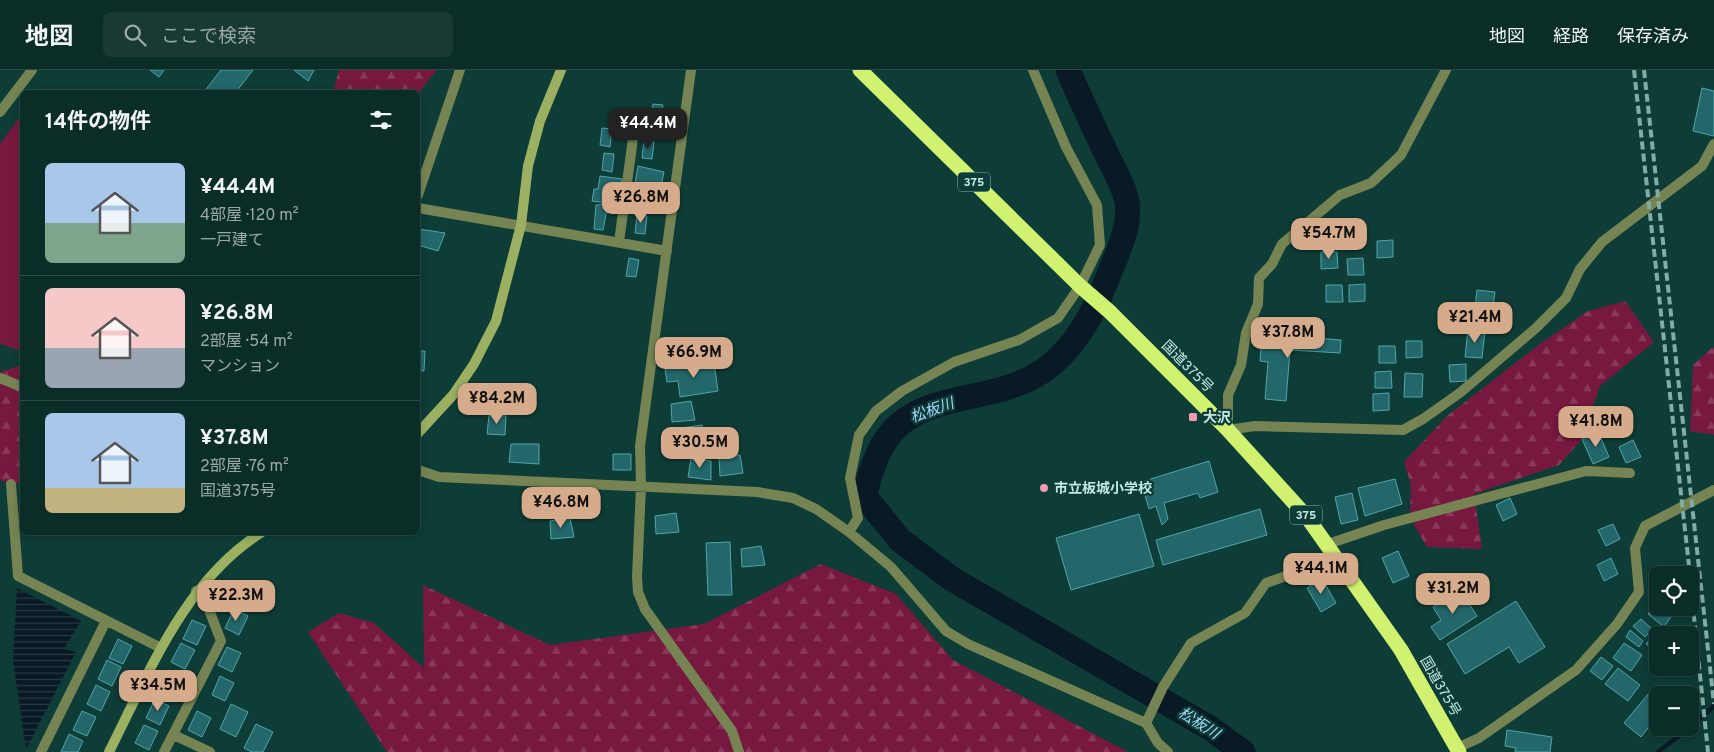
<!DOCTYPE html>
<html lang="ja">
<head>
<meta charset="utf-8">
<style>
  :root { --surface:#0a2d28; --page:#183934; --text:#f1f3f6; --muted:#99a8a8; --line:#2a4945; --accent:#d6ab8b }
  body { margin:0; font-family:Overpass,"Noto Sans JP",sans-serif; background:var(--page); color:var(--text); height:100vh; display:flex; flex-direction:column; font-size:19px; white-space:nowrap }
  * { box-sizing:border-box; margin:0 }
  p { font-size:16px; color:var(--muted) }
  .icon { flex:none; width:28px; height:28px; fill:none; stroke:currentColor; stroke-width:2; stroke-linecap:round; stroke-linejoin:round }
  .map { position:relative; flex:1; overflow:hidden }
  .side { position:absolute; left:20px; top:20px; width:400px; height:445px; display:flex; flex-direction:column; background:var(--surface); border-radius:8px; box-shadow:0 2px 8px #0003,0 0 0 1px var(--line) }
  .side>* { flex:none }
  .buttons { position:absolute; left:1649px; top:496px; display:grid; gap:10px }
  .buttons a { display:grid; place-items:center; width:50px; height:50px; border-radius:8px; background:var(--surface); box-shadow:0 2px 8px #0003,0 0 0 1px var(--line); font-size:25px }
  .price { position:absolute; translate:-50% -42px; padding:0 11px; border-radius:10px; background:var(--accent); color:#111; font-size:16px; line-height:32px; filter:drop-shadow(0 1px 2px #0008) }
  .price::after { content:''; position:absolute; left:50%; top:30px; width:15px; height:11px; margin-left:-8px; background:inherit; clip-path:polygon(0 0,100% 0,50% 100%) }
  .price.active { background:#222; color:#fff }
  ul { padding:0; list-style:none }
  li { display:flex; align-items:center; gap:15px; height:125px; padding:0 25px }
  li+li { border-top:1px solid var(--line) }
  li span { display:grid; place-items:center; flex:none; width:140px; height:100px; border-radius:8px; color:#555 }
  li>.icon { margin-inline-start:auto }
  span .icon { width:60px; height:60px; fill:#fffc; stroke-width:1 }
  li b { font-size:21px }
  h2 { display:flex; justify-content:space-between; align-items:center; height:60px; padding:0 25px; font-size:21px }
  header { display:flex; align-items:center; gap:30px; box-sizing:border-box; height:70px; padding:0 25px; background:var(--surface); border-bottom:1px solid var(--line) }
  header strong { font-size:24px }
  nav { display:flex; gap:28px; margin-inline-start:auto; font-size:18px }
  .search { width:350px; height:45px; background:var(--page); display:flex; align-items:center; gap:12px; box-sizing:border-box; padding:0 18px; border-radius:8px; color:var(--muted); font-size:19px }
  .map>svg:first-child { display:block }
  .grass { fill:#77193f }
  .forest { fill:url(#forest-firs) }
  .water { fill:url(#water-rules) }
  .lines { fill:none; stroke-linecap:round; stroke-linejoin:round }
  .stream { stroke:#091925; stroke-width:4.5 }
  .river { stroke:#091925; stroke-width:25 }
  .building { fill:#23676b; stroke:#4fa6ac }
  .street { stroke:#768453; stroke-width:10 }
  .secondary { stroke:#9bb061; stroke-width:10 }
  .highway { stroke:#d1f171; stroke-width:15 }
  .rail { stroke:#82aca4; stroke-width:4; stroke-dasharray:8 4; stroke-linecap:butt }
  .poi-dot { fill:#f19ab3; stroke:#0e3c36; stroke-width:2 }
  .labels { text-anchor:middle; stroke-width:4.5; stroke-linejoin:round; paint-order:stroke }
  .shield { fill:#0e3c36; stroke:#8cb5ae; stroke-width:1 }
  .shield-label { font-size:12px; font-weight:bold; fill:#c2e9e1 }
  .street-label { font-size:14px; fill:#c2e9e1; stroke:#0e3c36 }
  .poi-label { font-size:14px; font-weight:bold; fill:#c2e9e1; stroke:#0e3c36; text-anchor:start }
  .water-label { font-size:15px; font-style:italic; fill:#a5d8ff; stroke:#0e3c36 }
</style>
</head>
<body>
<header>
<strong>地図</strong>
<div class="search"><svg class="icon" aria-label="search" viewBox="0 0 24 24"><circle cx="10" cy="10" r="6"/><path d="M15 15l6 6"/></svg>ここで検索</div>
<nav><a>地図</a><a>経路</a><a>保存済み</a></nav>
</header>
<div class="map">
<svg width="1714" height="682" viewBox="0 0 1714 682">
  <defs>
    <pattern id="forest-firs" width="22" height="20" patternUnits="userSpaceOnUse" patternTransform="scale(1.25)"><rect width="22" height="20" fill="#77193f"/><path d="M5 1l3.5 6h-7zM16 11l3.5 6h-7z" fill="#893a5a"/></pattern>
    <pattern id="water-rules" width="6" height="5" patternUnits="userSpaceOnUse" patternTransform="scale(1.25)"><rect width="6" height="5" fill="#091925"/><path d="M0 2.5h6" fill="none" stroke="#2b3a44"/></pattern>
  </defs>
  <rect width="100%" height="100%" fill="#0e3c36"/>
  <path class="grass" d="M22,44V281L0,274V74Z"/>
  <path class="forest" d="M339,0H437L418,23L333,22Z
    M1625,231L1654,272L1600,316L1582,369L1559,395L1474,424L1482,479L1427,477L1410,448L1411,415L1404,392L1447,346L1540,274L1588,241Z
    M1712,278H1714V365L1690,361L1693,295Z
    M22,295V413L11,414L0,410V302Z
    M821,494L896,524L953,590L1128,682H387L308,562L339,543L374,553L424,598L423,515L550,575L704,554Z"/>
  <path class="water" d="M17,518L81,551L64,579L76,582L26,679L13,591Z"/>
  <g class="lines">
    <path class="stream" d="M1690,657L1714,636
      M1658,682L1689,658"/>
    <path class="river" d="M1068,0C1080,28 1093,55 1106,83C1113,98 1124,115 1127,132C1131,157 1118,181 1109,204C1094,244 1071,288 1031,308C979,335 905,321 878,384C872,398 867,412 865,427L900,470L952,509L1210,658L1243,682"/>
  </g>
  <path class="building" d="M150,0H164L159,7Z
    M221,0H253L236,22H204Z
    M294,0H314L308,11Z
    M1702,18L1714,21V66L1693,61Z
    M653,34L663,35L660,53L650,52Z
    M602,58L612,59L610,77L600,75Z
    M644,70L654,72L652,89L642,88Z
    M604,83L614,84L612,102L602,100Z
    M638,96L664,102L661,116L635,114Z
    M600,106L622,109L620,121L609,119L607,133L592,131L594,119H598Z
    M608,134L603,160L594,159L596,135Z
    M637,145L647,146L645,164L635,163Z
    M1365,157V174L1349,175V158Z
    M419,159L445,163L438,181L418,175Z
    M1393,170V187L1377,188V171Z
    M1321,182H1337L1338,198L1321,199Z
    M629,188L639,190L636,207L626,206Z
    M1363,188L1364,205H1348L1347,189Z
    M1365,214V231L1349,232V215Z
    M1326,215H1342L1343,232H1326Z
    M1477,220L1495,222L1491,250L1474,248Z
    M1468,259L1485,261L1482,288L1465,287Z
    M1262,264L1341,270L1340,283L1290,280L1286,331L1265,329L1268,292L1260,291Z
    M1406,271H1422V287L1406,288Z
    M1379,276H1395L1396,293H1379Z
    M418,281H425L424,301L418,300Z
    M714,292L718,321L680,327L678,311L667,312L665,299Z
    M1466,294V311L1450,312L1449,295Z
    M1391,301L1392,318H1375V302Z
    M1405,303L1423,304L1422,327H1404Z
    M1389,323V340L1373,341V324Z
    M691,331L695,350L672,352L671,334Z
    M489,345L506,346L505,365L487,364Z
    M1616,346L1624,362L1610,368L1602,352Z
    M702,355L705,374L682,376L681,358Z
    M1598,361L1609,387L1593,394L1582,369Z
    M1633,370L1641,387L1626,393L1619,377Z
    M511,374H539V394L509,392Z
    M613,384H631V400H613Z
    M740,385L743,403L720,406L719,387Z
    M691,389L711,391V410L688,407Z
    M1209,391L1218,422L1200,428L1198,423L1164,433L1168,449L1162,455L1156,436L1149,439L1141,412Z
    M1395,409L1402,434L1365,446L1358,418Z
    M1352,423L1358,450L1341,454L1335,427Z
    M1510,428L1517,444L1503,451L1496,435Z
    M1260,439L1267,465L1163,495L1156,470Z
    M676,443L679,462L656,464L655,446Z
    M1139,444L1154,496L1071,520L1056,468Z
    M570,448L574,467L551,469L550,451Z
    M1613,454L1620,469L1606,476L1598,460Z
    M730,472L732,525H708L706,473Z
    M761,476L765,495L742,497L741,479Z
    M1398,481L1409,506L1393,513L1382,488Z
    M1611,488L1618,504L1604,511L1597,495Z
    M1322,509L1336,533L1321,542L1307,518Z
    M232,512L237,532L222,536L217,515Z
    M1460,520L1477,546L1440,570L1431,557L1441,550L1433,537Z
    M1516,531L1545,577L1519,593L1509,577L1465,604L1447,574Z
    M1658,532V538H1665L1673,544L1664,557L1648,544Z
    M234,539L248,546L239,565L225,558Z
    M1641,549L1652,559L1645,567L1633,556Z
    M192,550L206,556L197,575L183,569Z
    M1630,560L1643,571L1639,577L1626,567Z
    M1656,562L1659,565L1658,583L1646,574Z
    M118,569L132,576L123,594L109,588Z
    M181,573L195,580L185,599L171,592Z
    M1624,573L1642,585L1631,601L1613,588Z
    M227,577L241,583L232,602L218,595Z
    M1601,587L1613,596L1602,610L1590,601Z
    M107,590L121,597L112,616L98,609Z
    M1618,598L1640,615L1628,631L1605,614Z
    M169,600L183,606L174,625L160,618Z
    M220,606L234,613L225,631L212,625Z
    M96,615L110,622L101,641L87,634Z
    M1649,623L1658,630L1649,643L1656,648L1641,667L1624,653Z
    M155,629L169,636L160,655L146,648Z
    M231,634L248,642L236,667L220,659Z
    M82,641L96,647L87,666L73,660Z
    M197,641L211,648L202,667L188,660Z
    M256,654L273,662L263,682H252L244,678Z
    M144,655L158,661L149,680L135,673Z
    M1507,660L1552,667L1550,682H1515L1516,678L1505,676Z
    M69,664L83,671L78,682H61Z"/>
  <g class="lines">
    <path class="street" d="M691,0L640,376L641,417L637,507L638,522L645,539L732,661L739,682
      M1446,0L1401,85L1371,113L1340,125L1282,174L1272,194L1259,208L1258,234L1246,263L1241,295L1228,325V360L1255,356L1403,360L1423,349L1461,322L1536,258L1566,228L1580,199L1602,172L1702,96L1714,74
      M0,42L32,0
      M418,125L460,0
      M418,138L667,181
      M619,172L634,61L682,65
      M0,308L22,317
      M418,400L439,407L757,422L793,428L816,439L849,462L891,497L946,561L968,574L1146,653L1158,673L1168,682
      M11,414L18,506L161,578
      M849,462L858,448L850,408L859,365L876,341L902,321L954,292L1019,270L1058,248L1080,216L1100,175L1097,135L1066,77L1033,0
      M1328,474L1384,455L1586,401L1630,403
      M1146,653L1163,617L1191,573L1245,543L1266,513L1337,488
      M174,665L210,682
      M1457,678L1479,668L1576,600L1617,554L1639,522L1635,478L1645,456L1714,420
      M41,682L106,551
      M164,682L221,571L208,537L196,521"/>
    <path class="secondary" d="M418,363L453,325L474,294L496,251L521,155L528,96L540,51L561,0
      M109,682C149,603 184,511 262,462"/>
    <path class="highway" d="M860,0L1080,216L1110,242L1228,360L1307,447L1401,580L1459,682"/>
    <path class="rail" d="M1634,0L1690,505
      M1644,0L1714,634
      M1690,508L1708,682"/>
  </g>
  <g class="poi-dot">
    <rect x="1188" y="342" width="10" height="10" rx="2.5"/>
    <circle cx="1044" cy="418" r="5"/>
  </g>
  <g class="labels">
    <g class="shield">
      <rect x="958" y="102.5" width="32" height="19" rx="4"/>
      <rect x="1290" y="435.5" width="32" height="19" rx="4"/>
    </g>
    <g class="shield-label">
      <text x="974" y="116">375</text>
      <text x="1306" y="449">375</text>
    </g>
    <g class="street-label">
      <text transform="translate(1188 296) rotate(45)" y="5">国道375号</text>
      <text transform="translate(1441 616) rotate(60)" y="5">国道375号</text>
    </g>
    <g class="poi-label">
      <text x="1203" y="352">大沢</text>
      <text x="1054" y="423">市立板城小学校</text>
    </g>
    <g class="water-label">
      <text transform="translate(932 340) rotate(-20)" y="5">松板川</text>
      <text transform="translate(1199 653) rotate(32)" y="5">松板川</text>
    </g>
  </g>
</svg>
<div class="buttons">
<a><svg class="icon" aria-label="locate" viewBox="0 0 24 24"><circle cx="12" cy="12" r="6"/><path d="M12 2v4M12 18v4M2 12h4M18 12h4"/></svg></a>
<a>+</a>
<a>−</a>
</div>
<b class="price active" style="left:648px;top:80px">¥44.4M</b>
<b class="price" style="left:641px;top:154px">¥26.8M</b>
<b class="price" style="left:1329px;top:190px">¥54.7M</b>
<b class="price" style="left:1475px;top:274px">¥21.4M</b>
<b class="price" style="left:1288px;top:289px">¥37.8M</b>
<b class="price" style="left:694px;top:309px">¥66.9M</b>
<b class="price" style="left:497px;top:355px">¥84.2M</b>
<b class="price" style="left:1596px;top:378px">¥41.8M</b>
<b class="price" style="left:700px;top:399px">¥30.5M</b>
<b class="price" style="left:561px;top:459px">¥46.8M</b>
<b class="price" style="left:1321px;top:525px">¥44.1M</b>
<b class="price" style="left:1453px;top:545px">¥31.2M</b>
<b class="price" style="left:236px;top:552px">¥22.3M</b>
<b class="price" style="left:158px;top:642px">¥34.5M</b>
<section class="side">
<h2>14件の物件<svg class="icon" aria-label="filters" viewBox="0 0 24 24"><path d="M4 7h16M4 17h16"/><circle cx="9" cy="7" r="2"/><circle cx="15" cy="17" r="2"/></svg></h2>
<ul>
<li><span style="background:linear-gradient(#a9c7e8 60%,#7fa58c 0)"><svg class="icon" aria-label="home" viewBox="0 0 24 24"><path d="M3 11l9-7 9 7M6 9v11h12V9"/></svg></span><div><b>¥44.4M</b><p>4部屋 · 120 m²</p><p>一戸建て</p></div></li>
<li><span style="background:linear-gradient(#f6c9c9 60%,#9aa5b1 0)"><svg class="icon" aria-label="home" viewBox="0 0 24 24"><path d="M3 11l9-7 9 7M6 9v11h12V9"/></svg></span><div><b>¥26.8M</b><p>2部屋 · 54 m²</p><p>マンション</p></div></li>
<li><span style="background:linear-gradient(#a9c7e8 75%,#c2b280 0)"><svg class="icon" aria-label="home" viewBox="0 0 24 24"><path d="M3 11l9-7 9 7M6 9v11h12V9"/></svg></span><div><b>¥37.8M</b><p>2部屋 · 76 m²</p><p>国道375号</p></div></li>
</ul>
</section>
</div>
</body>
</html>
